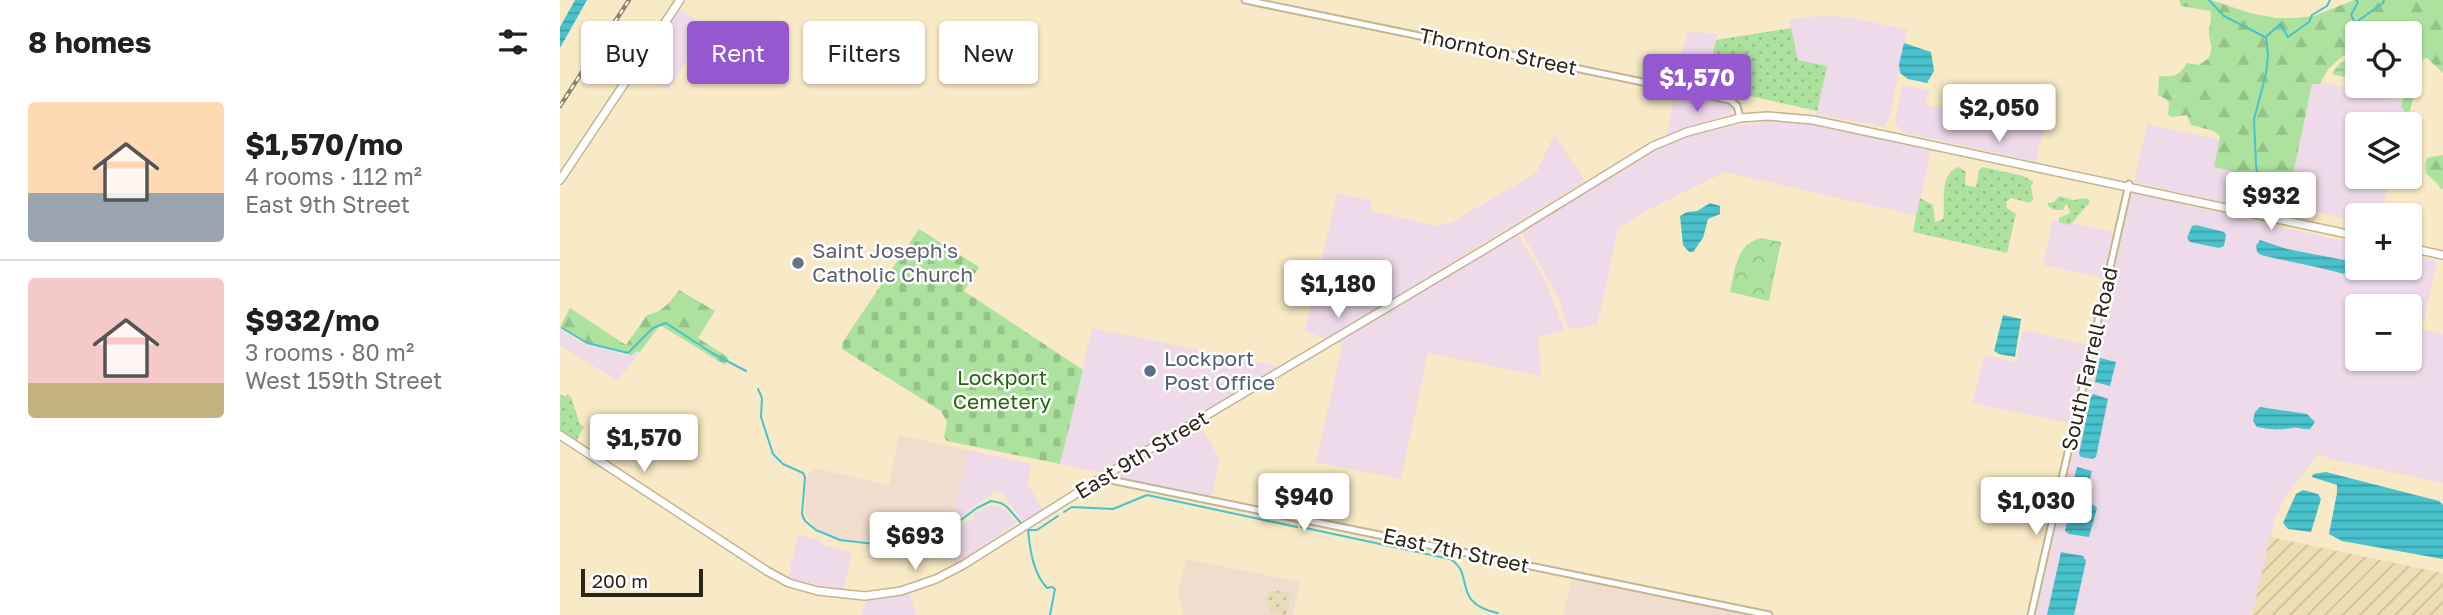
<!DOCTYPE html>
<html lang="en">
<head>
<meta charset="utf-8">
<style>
  :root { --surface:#fff; --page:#f2f2f2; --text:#202124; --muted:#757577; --line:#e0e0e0; --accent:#9558cf }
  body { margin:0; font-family:"Golos Text",sans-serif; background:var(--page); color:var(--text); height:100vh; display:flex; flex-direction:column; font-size:26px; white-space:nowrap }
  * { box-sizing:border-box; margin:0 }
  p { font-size:23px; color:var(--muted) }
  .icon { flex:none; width:38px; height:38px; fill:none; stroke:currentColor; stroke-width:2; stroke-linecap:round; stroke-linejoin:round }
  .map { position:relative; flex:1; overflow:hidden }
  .side { display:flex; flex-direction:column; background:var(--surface); width:560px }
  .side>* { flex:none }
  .guide { position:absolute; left:21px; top:21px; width:665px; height:63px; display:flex; gap:14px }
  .buttons { position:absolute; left:1785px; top:21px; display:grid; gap:14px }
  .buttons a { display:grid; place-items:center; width:77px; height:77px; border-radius:7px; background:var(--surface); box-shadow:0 2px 5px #0004; font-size:35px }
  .scale { position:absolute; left:21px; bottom:18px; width:122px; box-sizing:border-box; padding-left:7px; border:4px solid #2b2518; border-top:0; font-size:19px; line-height:24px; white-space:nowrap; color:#2b2518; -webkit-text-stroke:5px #fff; paint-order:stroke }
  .price { position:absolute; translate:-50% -60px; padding:0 16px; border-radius:7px; background:#fff; color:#222; font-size:23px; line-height:46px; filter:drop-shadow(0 2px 4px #0008) }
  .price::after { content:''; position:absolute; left:50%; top:42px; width:21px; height:16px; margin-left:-10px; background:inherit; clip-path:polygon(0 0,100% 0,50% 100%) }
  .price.on { background:var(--accent); color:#fff }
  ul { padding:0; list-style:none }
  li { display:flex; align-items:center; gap:21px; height:175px; padding:0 28px }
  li+li { border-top:2px solid var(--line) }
  li span { display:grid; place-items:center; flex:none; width:196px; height:140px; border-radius:7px; color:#555 }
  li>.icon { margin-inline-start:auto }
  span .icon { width:84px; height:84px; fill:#fffc; stroke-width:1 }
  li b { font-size:30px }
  h2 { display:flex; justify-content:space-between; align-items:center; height:84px; padding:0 28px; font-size:30px }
  .tag { padding:0 24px; border-radius:7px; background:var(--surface); box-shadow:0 2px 5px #0004; font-size:24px; line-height:63px }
  .tag.on { background:var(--accent); color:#fff }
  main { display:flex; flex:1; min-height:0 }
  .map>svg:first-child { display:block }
  .commercial { fill:#eedae9 }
  .industrial { fill:url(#industrial-furrows) }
  .education { fill:#f1ddce }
  .grass { fill:url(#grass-dots) }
  .forest { fill:url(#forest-firs) }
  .wetland { fill:url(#wetland-marsh) }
  .sand { fill:url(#sand-dots) }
  .cemetery { fill:url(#cemetery-stones) }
  .park { fill:url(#park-crowns) }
  .water { fill:url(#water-rules) }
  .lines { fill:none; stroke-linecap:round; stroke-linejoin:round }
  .stream { stroke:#48c2cd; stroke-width:2 }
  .minor-casing { stroke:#c2b592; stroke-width:9 }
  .major-casing { stroke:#c2b592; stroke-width:10 }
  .minor { stroke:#fff; stroke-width:5 }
  .major { stroke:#fff; stroke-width:7 }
  .rail-casing { stroke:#8e846c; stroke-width:4.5 }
  .rail { stroke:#fff; stroke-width:2; stroke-dasharray:5; stroke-linecap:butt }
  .worship-dot { fill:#6b7280; stroke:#fff; stroke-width:2.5 }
  .service-dot { fill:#5c6f8a; stroke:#fff; stroke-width:2.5 }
  .labels { text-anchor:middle; stroke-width:5; stroke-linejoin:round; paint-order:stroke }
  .street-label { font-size:21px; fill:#2b2518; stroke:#fff }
  .worship-label { font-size:21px; fill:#5b616d; stroke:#fff; text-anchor:start }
  .service-label { font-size:21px; fill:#4e5e75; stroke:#fff; text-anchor:start }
  .park-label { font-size:21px; fill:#246608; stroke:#fff }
</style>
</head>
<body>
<main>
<section class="side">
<h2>8 homes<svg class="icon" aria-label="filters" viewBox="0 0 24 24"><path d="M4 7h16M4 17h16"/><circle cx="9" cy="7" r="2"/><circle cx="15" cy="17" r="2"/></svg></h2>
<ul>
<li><span style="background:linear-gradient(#ffd9b3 65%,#9aa5b1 0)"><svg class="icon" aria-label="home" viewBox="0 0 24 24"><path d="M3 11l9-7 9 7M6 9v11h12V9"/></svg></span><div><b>$1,570/mo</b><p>4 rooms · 112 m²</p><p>East 9th Street</p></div></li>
<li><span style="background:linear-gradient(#f6c9c9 75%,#c2b280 0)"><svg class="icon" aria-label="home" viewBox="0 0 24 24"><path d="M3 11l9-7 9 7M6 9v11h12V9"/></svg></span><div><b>$932/mo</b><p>3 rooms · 80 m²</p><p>West 159th Street</p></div></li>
</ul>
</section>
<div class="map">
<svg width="1883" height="615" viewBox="0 0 1883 615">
  <defs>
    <pattern id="industrial-furrows" width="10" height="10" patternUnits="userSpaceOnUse" patternTransform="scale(1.75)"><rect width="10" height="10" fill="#efdeb4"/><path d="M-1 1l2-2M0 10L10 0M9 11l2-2" fill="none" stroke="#cdbe9a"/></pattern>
    <pattern id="grass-dots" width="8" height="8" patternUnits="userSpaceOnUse" patternTransform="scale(1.75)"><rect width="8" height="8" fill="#ace29e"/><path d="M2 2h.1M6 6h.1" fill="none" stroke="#94c287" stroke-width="1.8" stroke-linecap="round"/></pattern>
    <pattern id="forest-firs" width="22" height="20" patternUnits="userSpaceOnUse" patternTransform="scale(1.75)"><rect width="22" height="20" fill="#ace29e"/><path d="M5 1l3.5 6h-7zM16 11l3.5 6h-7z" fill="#94c287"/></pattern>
    <pattern id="wetland-marsh" width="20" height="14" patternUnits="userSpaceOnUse" patternTransform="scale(1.75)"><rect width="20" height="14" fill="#ace29e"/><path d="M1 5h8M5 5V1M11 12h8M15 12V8" fill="none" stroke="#94c287"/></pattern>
    <pattern id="sand-dots" width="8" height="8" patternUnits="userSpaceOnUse" patternTransform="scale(1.75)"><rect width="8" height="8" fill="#e7ddb9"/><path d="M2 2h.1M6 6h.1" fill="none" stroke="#c6be9e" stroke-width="1.8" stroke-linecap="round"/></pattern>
    <pattern id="cemetery-stones" width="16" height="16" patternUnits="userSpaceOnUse" patternTransform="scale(1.75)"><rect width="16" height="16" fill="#ace29e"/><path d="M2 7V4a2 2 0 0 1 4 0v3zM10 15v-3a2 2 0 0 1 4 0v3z" fill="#94c287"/></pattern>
    <pattern id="park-crowns" width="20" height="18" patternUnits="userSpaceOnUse" patternTransform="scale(1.75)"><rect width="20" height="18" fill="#ace29e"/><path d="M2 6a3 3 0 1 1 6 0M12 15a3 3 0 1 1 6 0" fill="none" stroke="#94c287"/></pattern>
    <pattern id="water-rules" width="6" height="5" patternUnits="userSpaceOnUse" patternTransform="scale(1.75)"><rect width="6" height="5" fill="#48c2cd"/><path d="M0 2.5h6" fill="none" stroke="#3c9da5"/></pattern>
  </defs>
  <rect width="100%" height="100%" fill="#f8eac6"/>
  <path class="commercial" d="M118,8L148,27L108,89L77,70Z
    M1257,16L1289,17L1347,30L1330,116L1324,127L1256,114L1267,66L1238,60L1229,20Z
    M1127,31L1157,34L1143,93L1115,87Z
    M1751,80L1846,102L1841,124H1797V177H1829L1821,215H1797V221L1724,204Z
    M1342,85L1369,90L1366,105L1398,112L1403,93L1487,112L1476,162L1342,132L1335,123Z
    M1116,90L1165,100L1172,106V111L1170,114L1107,134Z
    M1216,120L1247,122L1371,148L1357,216L1165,172L1086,211L1058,229L1037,325L1008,329L1000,301L960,229L1101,145L1123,136L1149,129Z
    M1587,124L1660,140L1688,171L1680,206L1574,182Z
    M994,135L1025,181L767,339L745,331L777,193L812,201L810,211L877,226L892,222L976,173Z
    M1572,193L1797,244V268H1850V254L1877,261L1863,324L1850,322V306H1797V359H1850V327L1883,334V483L1770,459L1759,454L1724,498L1715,519L1692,615H1476Z
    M1493,219L1553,232L1543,278L1483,265Z
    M956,232L984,278L1005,330L978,337L981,376L868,353L841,479L756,462L782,347L778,339Z
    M532,328L720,367L542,473L500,464Z
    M0,329L22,343L71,356L77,351L80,352L57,381L0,345Z
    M1463,330L1531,346L1514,424L1413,403L1424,355L1456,362Z
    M638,424L659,457L652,497L553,476Z
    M408,450L472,464L467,484L483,509L463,522L443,494L434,492L392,523Z
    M431,505L445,510L457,523L396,565L384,535L415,518L413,514Z
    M238,535L262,541V545L292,552L283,591L228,578Z
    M349,590L356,615H302L307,597Z"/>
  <path class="industrial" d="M1710,537L1883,573V615H1692Z"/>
  <path class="education" d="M339,435L408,450L392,523L367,543L358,547L281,539L264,533L254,527L245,514L247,477L253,468L329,485Z
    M626,559L740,582L733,615H624L618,593Z
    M1012,578L1189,615H1003Z"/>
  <path class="grass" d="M1231,28L1238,60L1267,66L1257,111L1190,96L1144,90L1156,40Z
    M1399,167L1406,172L1405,185L1416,187L1419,170L1423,167L1463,176L1474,182L1471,186L1473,199L1470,203L1451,198L1446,202L1447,208L1456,214L1447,253L1353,232L1360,198L1373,205L1375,222L1383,219C1386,202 1378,174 1399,167Z
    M1499,196L1513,200L1527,198L1530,202L1510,225L1499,222V218L1510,213L1508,205H1505L1503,210H1494L1488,206V203L1494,202Z
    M0,394L5,397L7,394L11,397L20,424L24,427L16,441L0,430Z"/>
  <path class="forest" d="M1619,0H1651L1690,13L1716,18H1736L1754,16L1794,0H1883V73L1867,58L1863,59L1850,111L1845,112L1841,107L1847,86H1850V33H1797V56H1783L1768,69L1760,84H1752L1729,193L1728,208L1724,210C1709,207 1688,206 1678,195L1679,178L1676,172L1654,167L1660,136L1654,131L1631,125L1627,115L1611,117L1608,114L1609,103L1606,99L1598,95L1599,76C1614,77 1619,76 1627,63L1639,65L1649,58C1653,45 1651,47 1649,35C1648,26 1653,20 1650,11L1621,6Z
    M1883,155V189H1881C1872,173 1861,179 1867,158Z
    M119,290L155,311L138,338L169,358L165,365L100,325L80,352L77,351L71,356L68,353L27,343L0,327L10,308L66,345L87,315C102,313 111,301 119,290Z"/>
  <path class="wetland" d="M1784,61L1797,62V80L1772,74L1780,63Z"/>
  <path class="sand" d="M710,590L732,593L727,615H717L710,611L706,600Z"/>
  <path class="cemetery" d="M359,229L419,267L404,291L523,370L500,464L387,441L384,437L387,422L381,411L282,349V343Z"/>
  <path class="park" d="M1201,238L1221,242L1209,301L1170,292C1175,270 1176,244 1201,238Z"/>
  <path class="water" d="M15,0H27L0,48V27Z
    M1344,43L1371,52L1374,71L1367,83L1348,79L1340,73L1339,64Z
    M1150,203L1160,206V214L1148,219L1143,238L1133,252H1129L1123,245L1120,216L1127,212L1137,211Z
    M1636,225L1664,232L1666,235L1664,246L1659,248L1630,242L1627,238L1632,226Z
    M1700,240L1727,249L1789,261L1790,271L1784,274C1757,266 1729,262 1701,255L1697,252L1696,246Z
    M1443,315L1461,319L1455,357L1439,354L1434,351Z
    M1540,358L1556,362L1550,386L1535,382Z
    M1534,394L1548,399L1536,457L1533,459L1521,457L1519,454L1531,396Z
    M1700,407L1747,414L1755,422L1750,429C1743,430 1739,427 1732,428C1717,430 1713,430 1697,427L1693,421L1695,412Z
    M1517,467L1532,471L1526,493L1511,489Z
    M1766,472L1879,501L1883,505V559L1782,541L1769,534L1777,493V485L1752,477L1753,474Z
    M1743,490L1758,494L1761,499L1751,532L1728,529L1723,523L1736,494Z
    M1516,502L1534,505L1537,508L1529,537L1509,534L1505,531L1511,505Z
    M1501,552L1523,556L1526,561L1514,615H1487Z"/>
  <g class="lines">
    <path class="stream" d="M1649,0L1664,16L1705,37
      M1796,0L1798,2L1791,15L1795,23L1823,3L1824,0
      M1706,37L1708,55L1706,74L1694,119L1696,165L1697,173L1705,185L1724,195
      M1706,37L1720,24L1728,37L1749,22L1752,15L1767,6L1770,0
      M1753,202L1754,203
      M2,328L27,343L68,353L93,328L106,323L152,353L186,371
      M198,389L202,398L201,417L213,454L223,464L243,473L245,477L242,514L245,521L256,530L280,540L357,549L367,545L417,508L431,501L441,503L447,507L462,524
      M1522,410L1531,405
      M504,512L512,507L553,509L587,495L737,527
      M741,527L890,559C916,574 890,603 938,613
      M466,528L468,530C470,550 473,573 487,588L492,587L495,589L490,615
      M469,530H477L498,516"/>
    <g class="minor-casing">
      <path id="minor" d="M685,0L1170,100L1177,106L1180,118
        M541,478L1209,615
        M1471,615L1569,184"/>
    </g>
    <g class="major-casing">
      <path id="major" d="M0,180L120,0
        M1850,248L1883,255
        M0,435L207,571L229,583L258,591L305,596L341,591L376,579L403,565L541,478L927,248L1093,146L1127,132L1180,118L1208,116L1253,120L1797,236"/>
    </g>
    <use href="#minor" class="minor"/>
    <use href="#major" class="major"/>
    <g class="rail-casing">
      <path id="rail" d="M0,106L69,0"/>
    </g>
    <use href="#rail" class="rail"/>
  </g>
  <circle class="worship-dot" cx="238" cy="263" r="7"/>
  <circle class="service-dot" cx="590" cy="371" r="7"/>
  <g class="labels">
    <g class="street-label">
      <text transform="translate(938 52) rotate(12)" y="7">Thornton Street</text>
      <text transform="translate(1530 359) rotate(-77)" y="7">South Farrell Road</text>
      <text transform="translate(582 455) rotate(-31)" y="7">East 9th Street</text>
      <text transform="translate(896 551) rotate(12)" y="7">East 7th Street</text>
    </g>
    <g class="worship-label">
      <text x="252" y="258">Saint Joseph's<tspan x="252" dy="24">Catholic Church</tspan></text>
    </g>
    <g class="service-label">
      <text x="604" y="366">Lockport<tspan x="604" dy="24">Post Office</tspan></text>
    </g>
    <g class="park-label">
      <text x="442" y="385">Lockport<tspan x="442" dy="24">Cemetery</tspan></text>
    </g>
  </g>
</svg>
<div class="buttons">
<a><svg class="icon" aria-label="locate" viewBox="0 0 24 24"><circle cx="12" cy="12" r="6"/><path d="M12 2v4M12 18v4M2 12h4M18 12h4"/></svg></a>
<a><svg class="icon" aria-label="layers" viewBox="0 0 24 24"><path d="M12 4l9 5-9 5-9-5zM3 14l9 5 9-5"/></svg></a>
<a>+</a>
<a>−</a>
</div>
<div class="scale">200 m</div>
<b class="price on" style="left:1137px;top:114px">$1,570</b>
<b class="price" style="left:1439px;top:144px">$2,050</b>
<b class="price" style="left:1711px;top:232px">$932</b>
<b class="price" style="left:778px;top:320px">$1,180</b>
<b class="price" style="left:84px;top:474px">$1,570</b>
<b class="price" style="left:744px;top:533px">$940</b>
<b class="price" style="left:1476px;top:537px">$1,030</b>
<b class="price" style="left:355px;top:572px">$693</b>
<div class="guide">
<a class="tag">Buy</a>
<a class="tag on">Rent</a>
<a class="tag">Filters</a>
<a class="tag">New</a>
</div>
</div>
</main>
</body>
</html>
